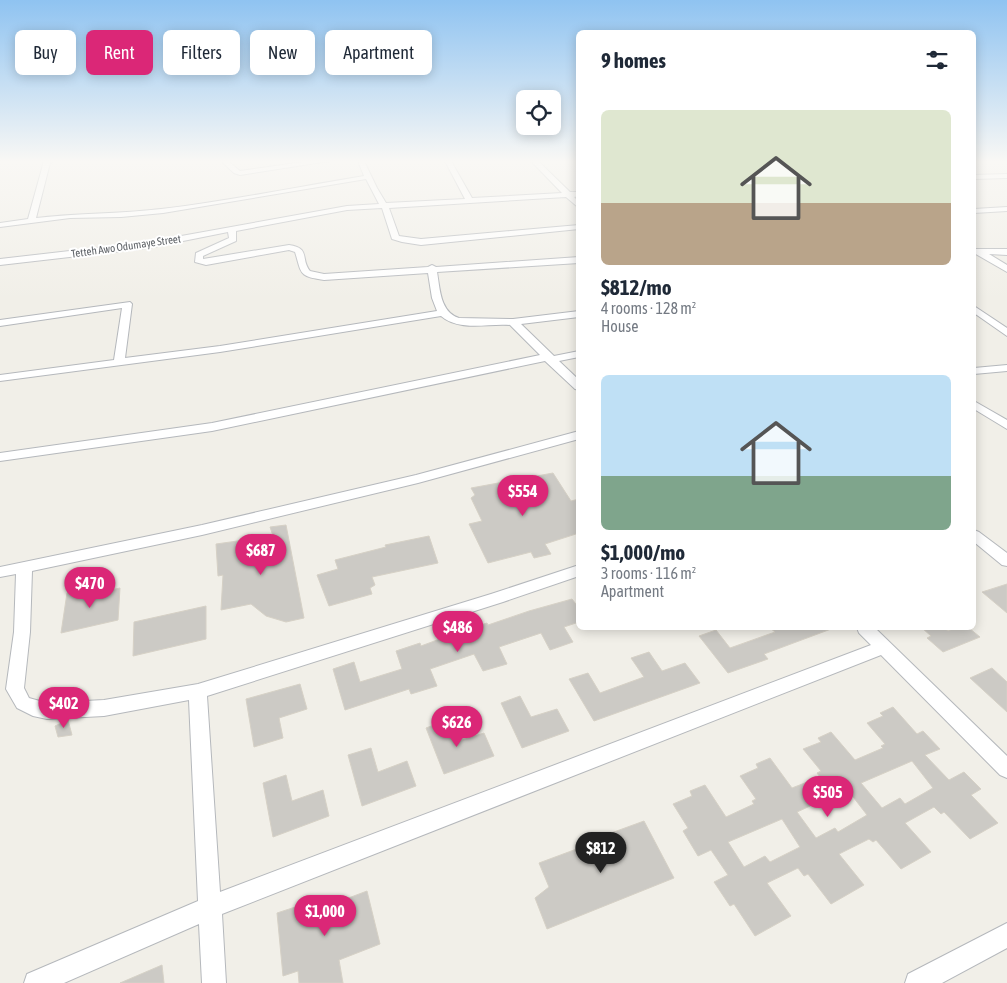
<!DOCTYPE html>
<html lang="en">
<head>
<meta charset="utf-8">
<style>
  :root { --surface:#fff; --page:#f6f6f7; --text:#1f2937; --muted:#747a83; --accent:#db2777 }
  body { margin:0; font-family:"Asap Condensed",sans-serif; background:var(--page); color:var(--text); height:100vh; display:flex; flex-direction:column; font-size:19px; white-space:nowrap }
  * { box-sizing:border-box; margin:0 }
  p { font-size:16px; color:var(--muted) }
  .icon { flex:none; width:28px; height:28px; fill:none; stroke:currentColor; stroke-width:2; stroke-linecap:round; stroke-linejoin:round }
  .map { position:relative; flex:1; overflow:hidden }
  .drawer { position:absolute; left:576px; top:30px; width:400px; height:600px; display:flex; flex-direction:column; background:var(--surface); border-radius:8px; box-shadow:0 2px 12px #0003 }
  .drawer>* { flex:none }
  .banner { position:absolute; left:15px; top:30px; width:475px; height:45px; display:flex; gap:10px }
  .controls { position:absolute; left:516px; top:90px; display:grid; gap:10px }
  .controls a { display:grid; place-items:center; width:45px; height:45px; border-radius:8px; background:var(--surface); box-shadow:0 2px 12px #0003; font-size:25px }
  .price { position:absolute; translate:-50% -42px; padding:0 11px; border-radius:18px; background:var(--accent); color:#fff; font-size:16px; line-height:32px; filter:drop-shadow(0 1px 2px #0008) }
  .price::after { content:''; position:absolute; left:50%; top:30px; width:15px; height:11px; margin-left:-8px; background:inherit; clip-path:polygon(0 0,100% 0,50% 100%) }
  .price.current { background:#222; color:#fff }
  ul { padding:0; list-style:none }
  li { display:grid; align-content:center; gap:10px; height:265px; padding:0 25px }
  li span { display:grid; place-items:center; height:155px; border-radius:8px; color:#555 }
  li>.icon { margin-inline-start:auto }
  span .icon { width:90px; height:90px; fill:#fffc; stroke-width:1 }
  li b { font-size:21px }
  h2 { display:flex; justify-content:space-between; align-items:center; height:60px; padding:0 25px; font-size:21px }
  .pill { padding:0 18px; border-radius:8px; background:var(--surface); box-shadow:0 2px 12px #0003; font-size:18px; line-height:45px }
  .pill.current { background:var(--accent); color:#fff }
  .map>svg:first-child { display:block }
  .building { fill:#cccac5; stroke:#d6d1c6; fill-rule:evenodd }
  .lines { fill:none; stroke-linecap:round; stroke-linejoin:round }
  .street-casing { stroke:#b5b8bc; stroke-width:2 }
  .street { fill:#fff; fill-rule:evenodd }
  .labels { text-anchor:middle; stroke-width:4; stroke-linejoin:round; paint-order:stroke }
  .far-street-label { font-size:11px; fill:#5f6368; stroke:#fff }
</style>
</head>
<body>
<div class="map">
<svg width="1007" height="983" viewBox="0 0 1007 983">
  <rect width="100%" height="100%" fill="#f1efe8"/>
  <path class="building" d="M553,473L571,501L579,499V533L545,544L551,554L534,558L531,552L488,563L469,524L482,521L471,498L475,495L471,488Z
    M286,525L304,618L286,622L266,616L251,604L221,610L223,575L218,576L216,544L273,536L270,527Z
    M429,536L438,563L372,577L375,585L370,588L372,594L329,606L317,575L338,569L335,560L386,547L385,545Z
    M1007,584V613L982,592Z
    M89,588L98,593L120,588L118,620L61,633L67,593Z
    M572,599L579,608V622L564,627L573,642L550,650L541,633L499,647L507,664L483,671L474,654L430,669L437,686L411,694L409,689L345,710L333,669L354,662L360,682L402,669L396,651L420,643L421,646L464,630L487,623L488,625L529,611Z
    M206,606V639L133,656L134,622Z
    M770,628L831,629L764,654L768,659L728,673L699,636L716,630L730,648L775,632Z
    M922,628H944L948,631L955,628H969L980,637L943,652L927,638L931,636Z
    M649,652L662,671L685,663L700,683L594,721L569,679L588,673L600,693L644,677L631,658Z
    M992,668L1007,682V712L970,678Z
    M300,684L307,709L279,718L283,738L254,747L246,699Z
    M520,696L531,717L557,709L569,731L522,748L501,703Z
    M893,707L917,734L923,731L940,749L925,755L949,780L964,772L981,789L971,795L998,823L970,839L944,812L941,814L934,807L905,823L931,852L901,869L876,840L873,842L869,839L839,854L864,885L831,904L808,874L804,876L798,868L767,883L791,916L755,936L734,904L730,906L714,882L728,875L711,850L698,856L683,831L688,828L673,804L692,796L690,791L705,785L726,817L754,804L752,801L756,799L740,776L758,768L756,764L770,758L792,788L820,777L817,773L821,771L803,749L821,742L818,738L831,732L855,760L883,748L881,746L885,744L867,723L883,716L880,713ZM912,761L933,788L905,804L900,798L882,808L861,783ZM847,789L867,815L838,832L835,828L816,838L797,812ZM782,819L800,847L770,862L765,856L744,867L728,842Z
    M68,720L72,735L58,737L55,726Z
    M447,720L456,742L484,733L494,756L444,774L426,728Z
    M371,748L378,772L407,761L416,786L362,806L348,755Z
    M286,775L292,801L323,790L329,816L273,837L263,783Z
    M644,821L674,878L547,929L535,898L549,887L539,863L582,847L581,844Z
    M367,891L380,944L339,960L343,983H299L298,971L283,976L277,913L329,896L330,905Z
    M162,965L164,983H120Z"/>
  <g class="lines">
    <g class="street-casing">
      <path id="street" d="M44,161H54L50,163L36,218C78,213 120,214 161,209C229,201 297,187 364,176L358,161H364L377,188L386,203L465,199L445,161H451L472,198L562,193L531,161H538L570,192H579V196L574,197L579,202V208L566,197L389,208L399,236L421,239L579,225V229L421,245L402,242L392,239L382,208L347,210L236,231V241L203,256V259L289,245C311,248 300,259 310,271L324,274L428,267L432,265L436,267L579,257V263L437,272C440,289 440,312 459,318L513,319L579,311V317L521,324L554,356L579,351V357L559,361L579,380V390L575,389L545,361L212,431L0,461V453L212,423L540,355L510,325C488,323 460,332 441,316L220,352L0,381V375L114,360L122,308L0,326V320L130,302L132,304L125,358L220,346L437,311L432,298L428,273L324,280C298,276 302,274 295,252L289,250L206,265L195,262L196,253L229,238L228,232L148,248L0,265V259L148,242L347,206L379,204L366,179L163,213L121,217L70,218L0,227V223L28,219Z
        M221,161H228L240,171L310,161H329L240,175L234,173Z
        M1007,174V178L974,179V175Z
        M1007,207V211L974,213V209Z
        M974,249H1007V255L989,254L1007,265V272L974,253Z
        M974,306L1007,328V336L974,313Z
        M1007,365V371L974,374V368Z
        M974,401L1007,420V429L974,409Z
        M579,431V439L418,483L202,535L32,571L30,632L24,688L29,698L47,703L104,700L198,684L491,594L579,565V576L503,602L207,696L220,892L871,645L859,633L857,628H875L1007,756V778L1000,775L881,655L222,914L226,983H202L199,924L64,983H24L27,974L198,901L189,700L104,716L47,719L33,716L17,708L6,689L14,632L16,574L0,577V567L202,525L416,475Z
        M974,530L979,532L1007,553V566L1002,565L974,542Z
        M1007,923V948L942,983H905L908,974Z"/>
    </g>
    <use href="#street" class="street"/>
  </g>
  <linearGradient id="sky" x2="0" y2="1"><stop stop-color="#8fc3f1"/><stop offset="0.54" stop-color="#f9f8f5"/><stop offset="1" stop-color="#f9f8f5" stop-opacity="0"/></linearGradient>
  <rect width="1007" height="299" fill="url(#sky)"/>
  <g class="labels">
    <g class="far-street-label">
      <text transform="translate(126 246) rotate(-8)" y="4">Tetteh Awo Odumaye Street</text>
    </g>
  </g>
</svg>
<div class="controls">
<a><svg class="icon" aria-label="locate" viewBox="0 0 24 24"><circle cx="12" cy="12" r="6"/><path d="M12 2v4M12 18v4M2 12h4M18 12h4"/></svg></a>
</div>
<b class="price" style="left:523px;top:517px">$554</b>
<b class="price" style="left:261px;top:576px">$687</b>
<b class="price" style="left:90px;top:609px">$470</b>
<b class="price" style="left:458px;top:653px">$486</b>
<b class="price" style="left:64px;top:729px">$402</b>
<b class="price" style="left:457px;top:748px">$626</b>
<b class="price" style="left:828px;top:818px">$505</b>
<b class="price current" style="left:601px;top:874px">$812</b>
<b class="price" style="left:325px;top:937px">$1,000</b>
<div class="banner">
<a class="pill">Buy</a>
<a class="pill current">Rent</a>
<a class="pill">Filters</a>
<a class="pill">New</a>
<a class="pill">Apartment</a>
</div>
<section class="drawer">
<h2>9 homes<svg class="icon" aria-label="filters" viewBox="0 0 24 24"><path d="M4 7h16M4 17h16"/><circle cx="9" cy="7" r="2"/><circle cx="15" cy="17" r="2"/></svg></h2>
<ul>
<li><span style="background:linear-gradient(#dfe7d0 60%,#b9a48a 0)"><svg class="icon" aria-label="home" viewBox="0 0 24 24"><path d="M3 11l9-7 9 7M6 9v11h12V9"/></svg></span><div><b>$812/mo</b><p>4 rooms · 128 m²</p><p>House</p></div></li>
<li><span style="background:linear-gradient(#bfe0f5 65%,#7fa58c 0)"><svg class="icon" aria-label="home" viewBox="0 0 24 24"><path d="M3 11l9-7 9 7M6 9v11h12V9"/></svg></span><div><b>$1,000/mo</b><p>3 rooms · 116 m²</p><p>Apartment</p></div></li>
</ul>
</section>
</div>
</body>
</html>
